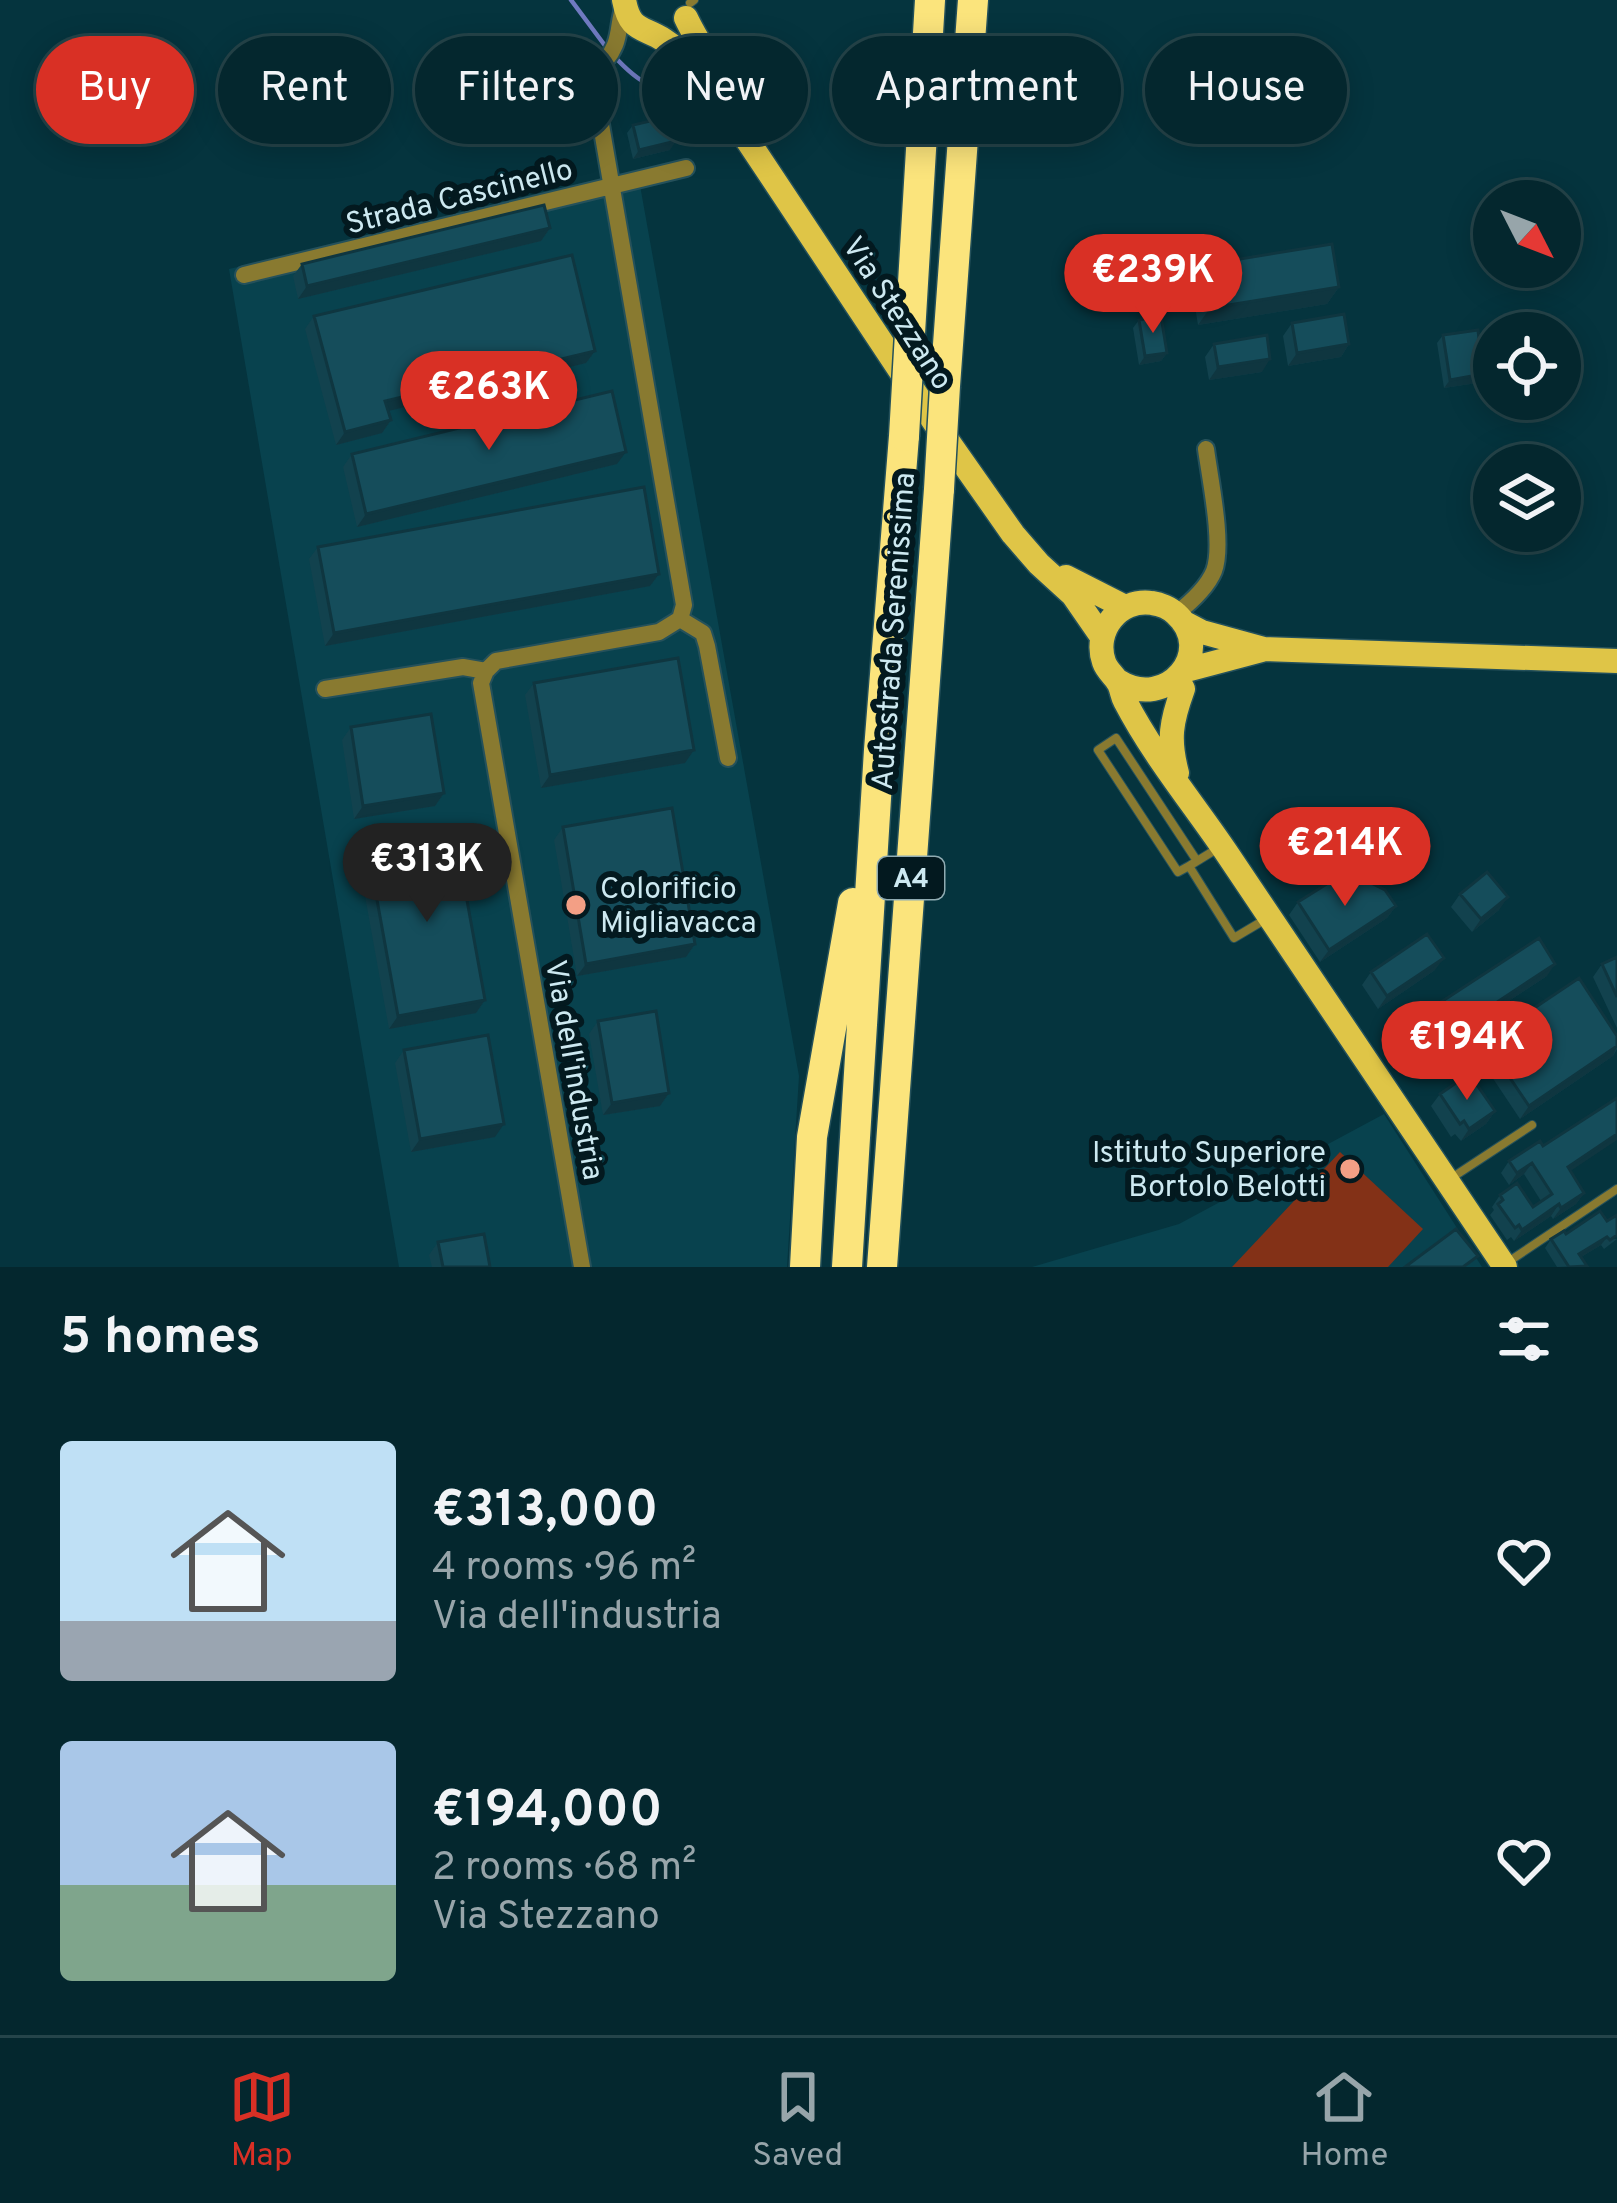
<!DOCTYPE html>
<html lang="en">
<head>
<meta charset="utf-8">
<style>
  :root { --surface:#04272e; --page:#12333a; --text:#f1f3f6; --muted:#97a5aa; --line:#25444a; --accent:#d93025 }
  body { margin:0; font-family:Overpass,sans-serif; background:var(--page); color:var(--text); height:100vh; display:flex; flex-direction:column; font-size:45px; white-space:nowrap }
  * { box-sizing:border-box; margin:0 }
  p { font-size:39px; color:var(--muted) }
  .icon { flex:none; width:66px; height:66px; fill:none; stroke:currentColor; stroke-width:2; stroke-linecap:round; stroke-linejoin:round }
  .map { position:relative; height:1267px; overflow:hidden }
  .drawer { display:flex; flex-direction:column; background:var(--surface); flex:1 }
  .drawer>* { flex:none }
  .top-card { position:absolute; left:36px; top:36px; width:1545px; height:108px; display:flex; gap:24px }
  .needle { width:78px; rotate:132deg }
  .buttons { position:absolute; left:1473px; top:180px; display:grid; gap:24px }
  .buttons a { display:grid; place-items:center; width:108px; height:108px; border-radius:50%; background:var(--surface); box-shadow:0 6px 30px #0003,0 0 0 3px var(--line); font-size:60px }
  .price { position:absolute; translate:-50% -102px; padding:0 27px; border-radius:42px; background:var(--accent); color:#fff; font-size:39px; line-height:78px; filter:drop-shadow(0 3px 6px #0008) }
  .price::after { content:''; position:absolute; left:50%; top:72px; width:36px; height:27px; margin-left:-18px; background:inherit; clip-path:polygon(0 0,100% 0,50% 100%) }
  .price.selected { background:#222; color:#fff }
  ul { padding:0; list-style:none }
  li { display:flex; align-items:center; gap:36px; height:300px; padding:0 60px }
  li span { display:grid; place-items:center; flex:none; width:336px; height:240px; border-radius:12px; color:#555 }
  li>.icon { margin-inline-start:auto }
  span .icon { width:144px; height:144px; fill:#fffc; stroke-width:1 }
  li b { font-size:51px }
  h2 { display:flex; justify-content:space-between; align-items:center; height:144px; padding:0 60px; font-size:51px }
  .pill { padding:0 42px; border-radius:54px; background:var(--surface); box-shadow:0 6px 30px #0003,0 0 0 3px var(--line); font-size:42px; line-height:108px }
  .pill.selected { background:var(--accent); color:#fff }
  .dock { display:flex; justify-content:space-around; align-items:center; height:168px; border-top:3px solid var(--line); background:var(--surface); font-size:33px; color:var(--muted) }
  .dock a { display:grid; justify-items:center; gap:6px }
  .dock .selected { color:var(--accent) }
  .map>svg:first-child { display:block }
  .built { fill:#08424e }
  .green { fill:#833117 }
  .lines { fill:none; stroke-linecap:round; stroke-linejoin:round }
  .stream { stroke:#707ac1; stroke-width:4.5 }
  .lane-casing { stroke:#25515b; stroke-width:10 }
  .street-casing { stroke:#25515b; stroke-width:20 }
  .primary-casing { stroke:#25515b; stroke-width:27 }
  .highway-casing { stroke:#25515b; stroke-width:33 }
  .lane { stroke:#897a30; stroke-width:8 }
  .street { stroke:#897a30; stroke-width:16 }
  .primary { stroke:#dfc547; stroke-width:24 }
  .highway { stroke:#fbe47c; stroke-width:30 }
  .highway-bridge-casing { stroke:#25515b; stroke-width:33; stroke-linecap:butt }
  .highway-bridge { stroke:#fbe47c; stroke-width:30 }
  .wall { fill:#12424e }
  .shaded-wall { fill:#0f3640 }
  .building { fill:#154d5b; stroke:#0f3640; stroke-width:3 }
  .poi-dot { fill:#f39f85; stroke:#03191f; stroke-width:4.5 }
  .labels { text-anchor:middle; stroke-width:12; stroke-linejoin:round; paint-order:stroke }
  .shield { fill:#03191f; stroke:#90abb2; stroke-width:3 }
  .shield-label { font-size:27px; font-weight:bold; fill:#cde9f1 }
  .street-label { font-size:30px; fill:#cde9f1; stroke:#03191f }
  .poi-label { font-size:30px; fill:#cde9f1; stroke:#03191f; text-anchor:start }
</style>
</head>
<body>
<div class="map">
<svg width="1617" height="1267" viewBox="0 0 1617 1267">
  <rect width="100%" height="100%" fill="#05343e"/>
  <path class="built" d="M638,174L799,1076L787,1267H399L229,269Z
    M1384,1114L1482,1267H1032L1179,1224Z"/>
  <path class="green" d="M1340,1152L1423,1229L1388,1267H1232Z"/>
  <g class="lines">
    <path class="stream" d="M571,0L606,47
      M613,55C643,88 654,89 697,95"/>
    <g class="lane-casing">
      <path id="lane" d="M690,3L694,0
        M1220,847L1189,866L1234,938L1266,919
        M1189,866L1178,872L1098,750L1116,738L1197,861
        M1453,1177L1532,1125
        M1508,1262L1617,1189"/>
    </g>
    <g class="street-casing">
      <path id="street" d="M244,275L686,168
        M1176,614C1190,603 1207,588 1214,571C1224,545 1210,479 1206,449
        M680,619L703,633L707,646L728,758
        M325,689L463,667L486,671
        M582,1267L481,683L486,671L496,661L659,632L680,619L684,605L595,90C597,61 607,65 615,45C620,33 619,18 624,6"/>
    </g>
    <g class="primary-casing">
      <path id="primary" d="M624,0C630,32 642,26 664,40C682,52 696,65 707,83
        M686,18C699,46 719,71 731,99C736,113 738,125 746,138L935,423L1013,534L1039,564L1073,595L1102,637
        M1066,577L1125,607
        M1183,622L1202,632L1264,649L1617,661
        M1183,671L1262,650
        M1177,678L1183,689C1171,722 1168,739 1177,773
        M1118,681C1167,712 1217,651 1176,614C1170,608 1160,604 1152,603C1119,598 1093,631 1104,662C1107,671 1115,676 1119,684C1122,690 1122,696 1125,701C1153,755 1192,802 1226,852C1319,991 1412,1129 1505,1267"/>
    </g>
    <g class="highway-casing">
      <path id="highway" d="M910,333L930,0
        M945,386L973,0
        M805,1267L812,1137L853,903
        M847,1267L879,750L904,436
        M882,1267L939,489"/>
    </g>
    <use href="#lane" class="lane"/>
    <use href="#street" class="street"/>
    <use href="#primary" class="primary"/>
    <use href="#highway" class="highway"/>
    <g class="highway-bridge-casing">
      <path id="highway-bridge" d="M904,436L910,333
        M939,489L945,386"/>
    </g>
    <use href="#highway-bridge" class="highway-bridge"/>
  </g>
  <path class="wall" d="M633,125L670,150L633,159L627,133Z
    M550,228L541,241L298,299L293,276L302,264Z
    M1203,265L1339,287L1327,304L1198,325L1191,282Z
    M314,316L595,351L586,363L388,411L391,420L382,433L336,445L305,329Z
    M1139,320L1167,353L1161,361L1139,365L1133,328Z
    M1292,323L1349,344L1341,357L1288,366L1283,336Z
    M1443,335L1477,383L1444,388L1437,343Z
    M1214,344L1262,372L1209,380L1205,357Z
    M352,454L617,464L357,527L343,467Z
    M318,547L659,574L650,586L325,646L309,559Z
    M534,683L685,763L541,788L525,695Z
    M351,727L444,793L435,806L354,819L342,740Z
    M563,827L695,944L686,957L577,976L554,840Z
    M368,850L485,1000L476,1013L389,1029L359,863Z
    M1350,888L1396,906L1387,918L1320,962L1289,915L1298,902Z
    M1460,894L1499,910L1472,932L1451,907Z
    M1617,957V1028L1593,977L1602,964Z
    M1435,970L1378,1009L1362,985L1371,972Z
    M1547,976L1420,1059L1404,1034L1412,1021Z
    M598,1021L669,1093L660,1106L603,1115L589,1034Z
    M1617,1036V1049L1613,1056L1520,1119L1476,1053L1485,1041Z
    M404,1050L495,1137L411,1152L395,1063Z
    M1473,1087L1495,1111L1486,1124L1461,1141L1455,1134L1451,1137L1431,1106L1440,1094Z
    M1543,1146L1570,1171L1584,1193L1576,1204L1553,1219L1551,1216L1514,1241L1511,1237L1507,1240L1490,1215L1494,1210L1492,1207L1500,1195L1533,1207L1541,1201L1524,1174L1509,1185L1501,1173L1509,1161Z
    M1566,1234L1617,1239L1604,1249L1601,1245L1581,1257L1587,1266L1557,1267L1545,1248L1551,1239Z
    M438,1242L490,1267H432L429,1255Z"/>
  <path class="shaded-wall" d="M676,141L670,150L633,159L639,150Z
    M550,228L541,241L298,299L307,286Z
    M1339,287L1327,304L1198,325L1210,308Z
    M1349,344L1341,357L1288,366L1297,353Z
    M595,351L586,363L376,414L385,401Z
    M1167,353L1161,361L1139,365L1145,356Z
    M1270,359L1262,372L1209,380L1218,367Z
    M1483,374L1477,383L1444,388L1450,380Z
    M391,420L382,433L336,445L345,432Z
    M626,452L617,464L357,527L366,514Z
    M659,574L650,586L325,646L334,633Z
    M694,750L685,763L541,788L550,775Z
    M444,793L435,806L354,819L363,806Z
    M1508,897L1499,910L1472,932L1481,919Z
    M1396,906L1387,918L1320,962L1329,950Z
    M695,944L686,957L577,976L586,964Z
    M1444,958L1435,970L1378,1009L1387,996Z
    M1555,964L1547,976L1420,1059L1429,1047Z
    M485,1000L476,1013L389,1029L398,1016Z
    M1617,1046L1613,1056L1520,1119L1529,1106Z
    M669,1093L660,1106L603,1115L612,1103Z
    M1495,1111L1486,1124L1461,1141L1469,1129Z
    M504,1124L495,1137L411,1152L420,1139Z
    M1617,1134V1140L1560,1178L1568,1167Z
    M1532,1163L1524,1174L1509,1185L1517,1173Z
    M1584,1193L1576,1204L1553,1219L1561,1208Z
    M1559,1204L1551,1216L1514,1241L1522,1230Z
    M1607,1237L1601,1245L1573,1262L1579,1254Z"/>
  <path class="building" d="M671,116L676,141L639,150L633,125Z
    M544,205L550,228L307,286L302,264Z
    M1332,244L1339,287L1210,308L1203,265Z
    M572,255L595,351L385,401L391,420L345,432L314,316Z
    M1344,314L1349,344L1297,353L1292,323Z
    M1161,316L1167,353L1145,356L1139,320Z
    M1478,330L1483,374L1450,380L1443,335Z
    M1267,335L1270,359L1218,367L1214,344Z
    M612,391L626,452L366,514L352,454Z
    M644,487L659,574L334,633L318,547Z
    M678,658L694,750L550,775L534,683Z
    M431,714L444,793L363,806L351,727Z
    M672,808L695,944L586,964L563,827Z
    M455,834L485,1000L398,1016L368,850Z
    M1487,872L1508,897L1481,919L1460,894Z
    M1341,875L1350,888L1361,878L1385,890L1396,906L1329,950L1298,902Z
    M1427,934L1444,958L1387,996L1371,972Z
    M1539,938L1555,964L1429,1047L1412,1021Z
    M1617,957V997L1602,964Z
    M1579,978L1617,1036V1046L1529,1106L1485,1041Z
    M656,1011L669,1093L612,1103L598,1021Z
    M488,1035L504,1124L420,1139L404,1050Z
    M1466,1076L1473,1087L1477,1085L1495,1111L1469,1129L1464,1121L1460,1124L1440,1094Z
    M1617,1098V1134L1568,1167L1584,1193L1561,1208L1559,1204L1522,1230L1519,1225L1515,1228L1498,1204L1503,1200L1500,1195L1517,1183L1533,1207L1552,1194L1532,1163L1517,1173L1509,1161L1540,1141L1543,1146Z
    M1600,1211L1607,1221L1617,1215V1235L1610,1240L1607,1237L1579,1254L1587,1266L1569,1267L1551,1239L1564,1231L1566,1234Z
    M1456,1229L1478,1256L1463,1267H1405Z
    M484,1234L490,1267H443L438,1242Z"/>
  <g class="poi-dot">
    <circle cx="576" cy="905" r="12"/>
    <circle cx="1350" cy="1169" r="12"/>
  </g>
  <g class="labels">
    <rect class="shield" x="878" y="857" width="66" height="42" rx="9"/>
    <g class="shield-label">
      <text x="911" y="887">A4</text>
    </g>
    <g class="street-label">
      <text transform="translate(459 196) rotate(-14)" y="10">Strada Cascinello</text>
      <text transform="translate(898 313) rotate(57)" y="10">Via Stezzano</text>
      <text transform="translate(893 631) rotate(-86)" y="10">Autostrada Serenissima</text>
      <text transform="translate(575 1070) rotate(80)" y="10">Via dell'industria</text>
    </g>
    <g class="poi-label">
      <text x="600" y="898">Colorificio<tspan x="600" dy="34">Migliavacca</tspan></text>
      <text x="1326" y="1162" text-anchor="end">Istituto Superiore<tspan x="1326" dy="34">Bortolo Belotti</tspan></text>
    </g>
  </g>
</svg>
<div class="buttons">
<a><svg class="needle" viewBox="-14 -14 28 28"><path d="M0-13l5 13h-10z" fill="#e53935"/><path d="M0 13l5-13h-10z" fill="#97a5aa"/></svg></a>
<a><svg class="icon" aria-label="locate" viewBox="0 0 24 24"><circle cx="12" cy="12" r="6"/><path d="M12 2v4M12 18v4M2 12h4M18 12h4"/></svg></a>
<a><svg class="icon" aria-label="layers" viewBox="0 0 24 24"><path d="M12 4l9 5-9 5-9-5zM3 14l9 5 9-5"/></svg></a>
</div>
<b class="price" style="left:1153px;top:336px">€239K</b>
<b class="price" style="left:489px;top:453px">€263K</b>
<b class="price" style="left:1345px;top:909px">€214K</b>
<b class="price selected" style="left:427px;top:925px">€313K</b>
<b class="price" style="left:1467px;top:1103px">€194K</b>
<div class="top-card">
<a class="pill selected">Buy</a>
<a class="pill">Rent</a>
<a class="pill">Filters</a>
<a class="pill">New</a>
<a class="pill">Apartment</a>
<a class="pill">House</a>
</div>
</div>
<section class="drawer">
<h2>5 homes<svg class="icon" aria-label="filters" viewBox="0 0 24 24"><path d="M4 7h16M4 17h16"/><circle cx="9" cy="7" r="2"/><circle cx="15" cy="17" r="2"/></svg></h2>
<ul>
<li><span style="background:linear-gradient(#bfe0f5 75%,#9aa5b1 0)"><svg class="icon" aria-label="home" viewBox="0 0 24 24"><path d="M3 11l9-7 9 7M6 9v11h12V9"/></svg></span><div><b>€313,000</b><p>4 rooms · 96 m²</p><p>Via dell'industria</p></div><svg class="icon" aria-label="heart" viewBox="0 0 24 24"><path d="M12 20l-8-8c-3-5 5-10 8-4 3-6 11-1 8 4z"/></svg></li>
<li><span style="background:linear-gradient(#a9c7e8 60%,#7fa58c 0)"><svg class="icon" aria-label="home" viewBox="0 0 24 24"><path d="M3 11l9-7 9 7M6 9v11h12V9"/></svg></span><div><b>€194,000</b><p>2 rooms · 68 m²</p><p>Via Stezzano</p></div><svg class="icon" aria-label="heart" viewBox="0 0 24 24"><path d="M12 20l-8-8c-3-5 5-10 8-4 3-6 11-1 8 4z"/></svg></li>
</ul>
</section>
<nav class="dock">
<a class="selected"><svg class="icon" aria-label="map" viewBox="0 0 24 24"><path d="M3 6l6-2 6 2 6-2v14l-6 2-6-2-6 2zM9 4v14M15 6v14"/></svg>Map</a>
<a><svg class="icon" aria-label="saved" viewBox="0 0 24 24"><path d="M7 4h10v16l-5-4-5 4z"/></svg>Saved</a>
<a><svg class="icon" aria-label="home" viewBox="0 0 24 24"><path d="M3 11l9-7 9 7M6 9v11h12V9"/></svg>Home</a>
</nav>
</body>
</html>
